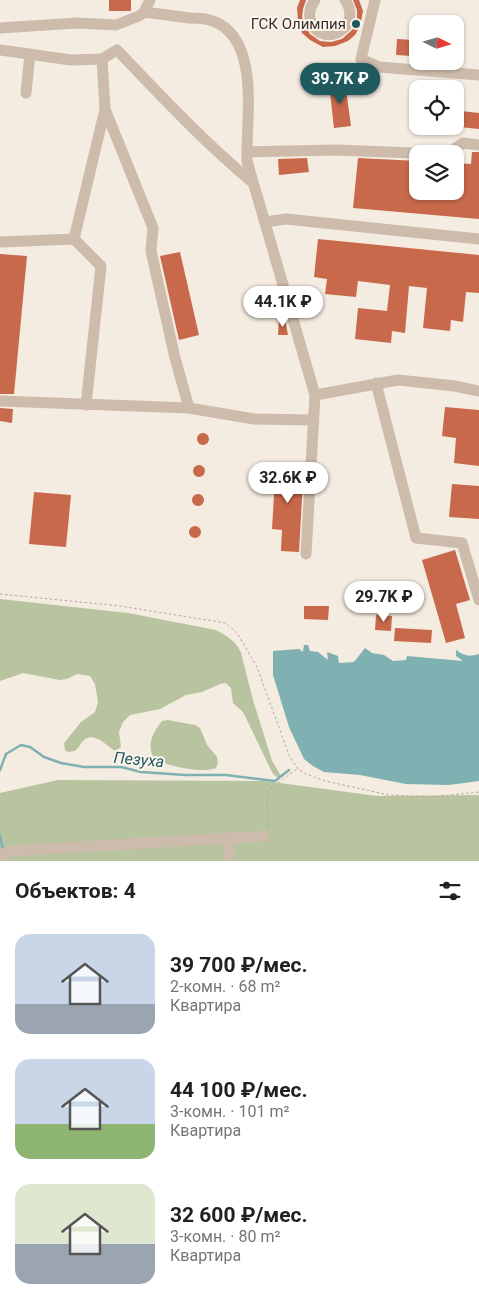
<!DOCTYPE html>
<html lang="ru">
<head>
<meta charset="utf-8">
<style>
  :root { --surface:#fff; --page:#f2f2f2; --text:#202124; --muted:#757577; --accent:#1f5a5e }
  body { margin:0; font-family:Roboto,sans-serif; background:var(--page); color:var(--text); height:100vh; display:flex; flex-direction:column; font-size:19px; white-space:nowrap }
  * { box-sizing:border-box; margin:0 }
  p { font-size:16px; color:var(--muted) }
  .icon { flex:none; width:28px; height:28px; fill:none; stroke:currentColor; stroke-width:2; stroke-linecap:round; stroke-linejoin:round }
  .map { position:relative; height:861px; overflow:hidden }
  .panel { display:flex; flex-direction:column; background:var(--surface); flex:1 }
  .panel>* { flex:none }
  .needle { width:32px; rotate:95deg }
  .controls { position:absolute; left:409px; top:15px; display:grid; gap:10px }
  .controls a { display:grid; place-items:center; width:55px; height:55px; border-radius:10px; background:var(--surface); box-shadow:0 1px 4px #0004; font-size:25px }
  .price { position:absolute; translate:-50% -42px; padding:0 11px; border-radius:18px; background:#fff; color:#222; font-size:16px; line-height:32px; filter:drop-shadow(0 1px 2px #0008) }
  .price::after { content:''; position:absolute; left:50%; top:30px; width:15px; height:11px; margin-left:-8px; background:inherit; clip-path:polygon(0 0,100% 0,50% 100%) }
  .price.current { background:var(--accent); color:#fff }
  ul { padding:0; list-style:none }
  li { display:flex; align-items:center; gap:15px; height:125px; padding:0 15px }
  li span { display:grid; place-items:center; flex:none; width:140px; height:100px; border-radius:15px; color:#555 }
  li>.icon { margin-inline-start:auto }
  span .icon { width:60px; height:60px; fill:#fffc; stroke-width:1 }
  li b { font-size:21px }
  h2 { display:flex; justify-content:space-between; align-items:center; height:60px; padding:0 15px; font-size:21px }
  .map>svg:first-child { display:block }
  .green { fill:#b8c4a0 }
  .water { fill:#7fb0b2 }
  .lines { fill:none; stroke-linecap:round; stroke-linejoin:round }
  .stream { stroke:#7fb0b2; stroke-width:2.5 }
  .building { fill:#c8694b }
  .path { stroke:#b9a596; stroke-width:1; stroke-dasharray:2.5 2.5; stroke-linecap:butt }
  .minor { stroke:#cdbbac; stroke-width:11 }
  .poi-dot { fill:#1f5a5e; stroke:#fbf5ee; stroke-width:2 }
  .labels { text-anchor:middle; stroke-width:4; stroke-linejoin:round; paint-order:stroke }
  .poi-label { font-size:15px; fill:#3b302b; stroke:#fbf5ee; text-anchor:end }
  .water-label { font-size:16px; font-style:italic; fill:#1f5a5e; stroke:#fbf5ee }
</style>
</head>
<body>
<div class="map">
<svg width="479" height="861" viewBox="0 0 479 861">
  <rect width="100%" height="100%" fill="#f4ebe1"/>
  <path class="green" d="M0,599L128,613L216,630C227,636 236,641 241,653L253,700L272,761L281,776L278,778L273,774L243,712L233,703L231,688L226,683L220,684L202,692L186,695L160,709L130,715L123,722L119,732L121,747L115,751C107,746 93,730 83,741C80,744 79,748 75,751L68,752L65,750L64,743L81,722L95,712L98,702L95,684L90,676L77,674L67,679L60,680L23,673L0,681Z
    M168,720L195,725L200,728L207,745L217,757L218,763L216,768C203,774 164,766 153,757C147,743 153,732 162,721Z
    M58,780L265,781L377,796L479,795V861H0V793Z"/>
  <path class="water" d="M304,645H308L310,651L318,652L328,660L327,652L338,656L339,663L354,662L365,648L372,653L384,655L393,661L406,660L407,656L463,661L456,656V650C465,656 468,657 479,654V781L449,785L406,784L360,775L324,772L313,766L304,759L289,727L273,675V651L299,649L303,652Z"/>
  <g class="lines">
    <path class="stream" d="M0,770L6,754L21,745L30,747L44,757L61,763L84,767H121L141,772L185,775H226L275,781L289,770
      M0,835L3,850"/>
  </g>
  <path class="building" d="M109,0H131V11H109Z
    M300,0H306L303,9L302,17L304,24L310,34L320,41L331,42L342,39L352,30L357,19V10L353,0H359L363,11L360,26L355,35L348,41L335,46L323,47L310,40L302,33L298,20L297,8Z
    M397,39L413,40L412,56L396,55Z
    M345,82L351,126L334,128L329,84Z
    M461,111L479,113V129L459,127Z
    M472,152H479V219L353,208L358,158L418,161V191H455V163L471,164Z
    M307,158L309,172L279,175L278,159Z
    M318,239L479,255V293L466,292L463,322L451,320L450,331L423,328L427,288L409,286L405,333L392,331L391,343L355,339L358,308L387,311L390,285L358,281L356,297L325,294L327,279L314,277Z
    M180,252L199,335L179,340L160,256Z
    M0,254L27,256L14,394H0Z
    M279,319H285L288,335H278Z
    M445,407L479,410V466L454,463L456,438L442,436Z
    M0,408L13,409L12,423L0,421Z
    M197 439a6 6 0 1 1 12 0a6 6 0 1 1-12 0Z
    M276,462L304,463L299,552L281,551L282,530L272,529Z
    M193 471a6 6 0 1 1 12 0a6 6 0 1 1-12 0Z
    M452,484L479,486V519L449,517Z
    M34,492L71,495L66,547L29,544Z
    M192 500a6 6 0 1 1 12 0a6 6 0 1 1-12 0Z
    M189 532a6 6 0 1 1 12 0a6 6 0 1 1-12 0Z
    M455,550L470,600L456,604L465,638L446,643L422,560Z
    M304,606H329L328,620L304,619Z
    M376,615L392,616L391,631L375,630Z
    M395,628L432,630L431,643L394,641Z"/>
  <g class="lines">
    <path class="path" d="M0,594L120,606L226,623L237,633L257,667L289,755L298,769L306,774L325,781L389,795L432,797L479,792
      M268,827L267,791L297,769"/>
    <path class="minor" d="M315,0C310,7 308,14 311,22C322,49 364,28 345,0
      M375,0L361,59L379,67L479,75
      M144,12C159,14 175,16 190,18C197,18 206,18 213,21C259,38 247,113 247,152
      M0,28L77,23L116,25L139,16L144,12L150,0
      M0,50L71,60L102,59
      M102,59L117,50C160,95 203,141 251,181
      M26,93L30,54
      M105,109L153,228L151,251L175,358L189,408
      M440,154L335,150L247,152V161L315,395L398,380L455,386L479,391
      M447,154L463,143L479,145
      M265,222L286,219L479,239
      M0,242L74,239
      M376,383L416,538L462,543L479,600
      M0,401L189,408L254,419L314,420
      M86,405L101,266L74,239L105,109L102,59
      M306,554L315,395
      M228,838L229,861
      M0,856L10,851L264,836"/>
  </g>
  <circle class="poi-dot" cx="356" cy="24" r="5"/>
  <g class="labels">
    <g class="poi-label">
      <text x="346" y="29">ГСК Олимпия</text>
    </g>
    <g class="water-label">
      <text transform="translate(139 759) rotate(5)" y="6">Пезуха</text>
    </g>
  </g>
</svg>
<div class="controls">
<a><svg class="needle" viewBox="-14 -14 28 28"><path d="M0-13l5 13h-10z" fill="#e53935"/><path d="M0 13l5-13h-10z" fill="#757577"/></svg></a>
<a><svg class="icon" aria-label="locate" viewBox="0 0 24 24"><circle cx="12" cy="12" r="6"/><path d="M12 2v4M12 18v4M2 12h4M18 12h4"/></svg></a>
<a><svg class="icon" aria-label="layers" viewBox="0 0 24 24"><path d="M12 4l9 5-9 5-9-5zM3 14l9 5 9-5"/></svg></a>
</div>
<b class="price current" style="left:340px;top:105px">39.7K ₽</b>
<b class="price" style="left:283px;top:328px">44.1K ₽</b>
<b class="price" style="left:288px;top:504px">32.6K ₽</b>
<b class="price" style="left:384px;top:623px">29.7K ₽</b>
</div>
<section class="panel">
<h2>Объектов: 4<svg class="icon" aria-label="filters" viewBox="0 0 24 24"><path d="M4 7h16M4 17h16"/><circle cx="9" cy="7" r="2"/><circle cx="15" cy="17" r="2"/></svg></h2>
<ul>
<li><span style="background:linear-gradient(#c9d6e8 70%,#9aa5b1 0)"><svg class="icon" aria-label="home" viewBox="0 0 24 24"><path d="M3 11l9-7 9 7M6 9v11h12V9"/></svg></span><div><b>39 700 ₽/мес.</b><p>2-комн. · 68 m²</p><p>Квартира</p></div></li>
<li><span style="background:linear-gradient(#c9d6e8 65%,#8fb573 0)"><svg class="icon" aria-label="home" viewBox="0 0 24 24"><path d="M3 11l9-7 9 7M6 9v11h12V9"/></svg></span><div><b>44 100 ₽/мес.</b><p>3-комн. · 101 m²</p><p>Квартира</p></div></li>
<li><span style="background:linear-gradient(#dfe7d0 60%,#9aa5b1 0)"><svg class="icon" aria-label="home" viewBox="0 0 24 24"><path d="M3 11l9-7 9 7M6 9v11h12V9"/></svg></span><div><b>32 600 ₽/мес.</b><p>3-комн. · 80 m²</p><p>Квартира</p></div></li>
</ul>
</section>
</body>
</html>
